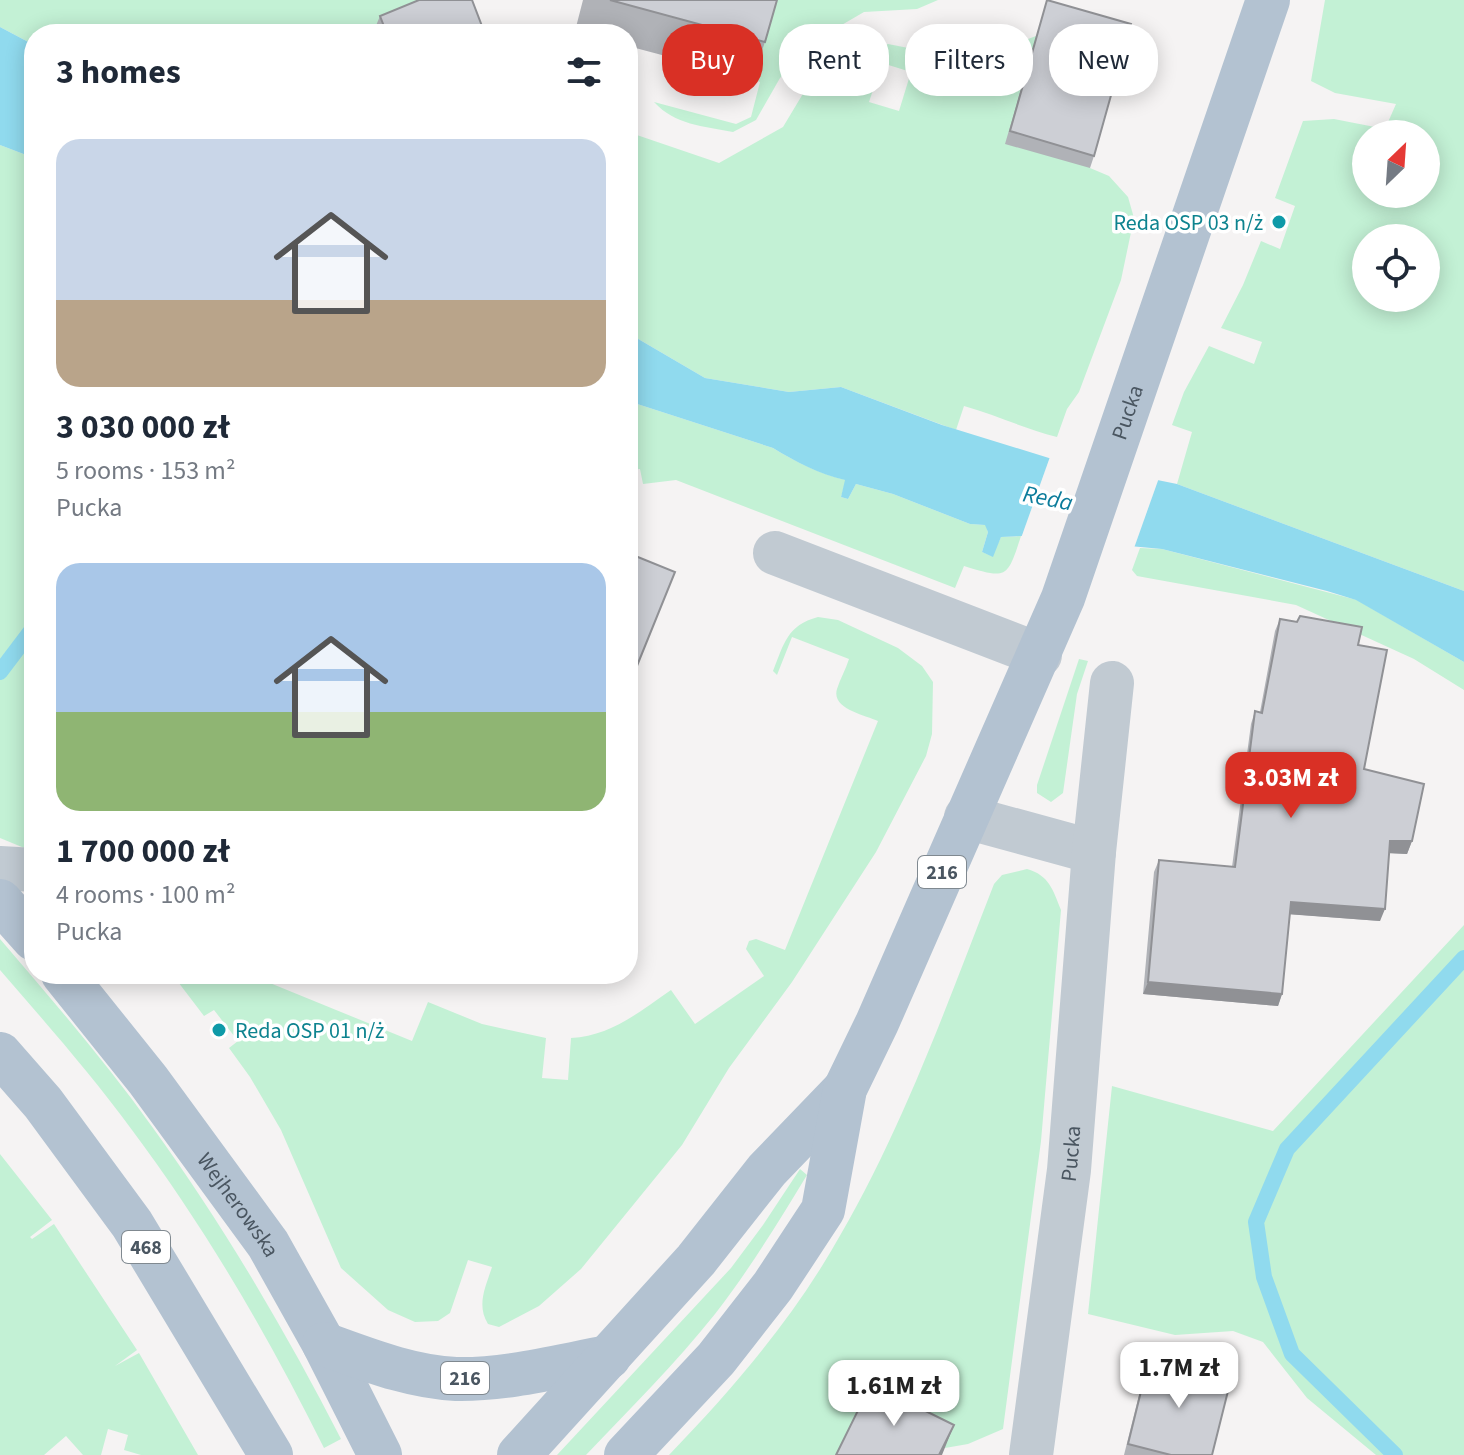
<!DOCTYPE html>
<html lang="en">
<head>
<meta charset="utf-8">
<style>
  :root { --surface:#fff; --page:#f2f2f3; --text:#1f2937; --muted:#747a83; --accent:#d93025 }
  body { margin:0; font-family:"Source Sans 3",sans-serif; background:var(--page); color:var(--text); height:100vh; display:flex; flex-direction:column; font-size:30px; white-space:nowrap }
  * { box-sizing:border-box; margin:0 }
  p { font-size:26px; color:var(--muted) }
  .icon { flex:none; width:44px; height:44px; fill:none; stroke:currentColor; stroke-width:2; stroke-linecap:round; stroke-linejoin:round }
  .map { position:relative; flex:1; overflow:hidden }
  .panel { position:absolute; left:24px; top:24px; width:614px; height:960px; display:flex; flex-direction:column; background:var(--surface); border-radius:32px; box-shadow:0 4px 20px #0003 }
  .panel>* { flex:none }
  .hud { position:absolute; left:662px; top:24px; width:682px; height:72px; display:flex; gap:16px }
  .needle { width:52px; rotate:25deg }
  .tools { position:absolute; left:1352px; top:120px; display:grid; gap:16px }
  .tools a { display:grid; place-items:center; width:88px; height:88px; border-radius:50%; background:var(--surface); box-shadow:0 4px 20px #0003; font-size:40px }
  .price { position:absolute; translate:-50% -68px; padding:0 18px; border-radius:16px; background:#fff; color:#222; font-size:26px; line-height:52px; filter:drop-shadow(0 2px 4px #0008) }
  .price::after { content:''; position:absolute; left:50%; top:48px; width:24px; height:18px; margin-left:-12px; background:inherit; clip-path:polygon(0 0,100% 0,50% 100%) }
  .price.current { background:var(--accent); color:#fff }
  ul { padding:0; list-style:none }
  li { display:grid; align-content:center; gap:16px; height:424px; padding:0 32px }
  li span { display:grid; place-items:center; height:248px; border-radius:24px; color:#555 }
  li>.icon { margin-inline-start:auto }
  span .icon { width:144px; height:144px; fill:#fffc; stroke-width:1 }
  li b { font-size:34px }
  h2 { display:flex; justify-content:space-between; align-items:center; height:96px; padding:0 32px; font-size:34px }
  .chip { padding:0 28px; border-radius:32px; background:var(--surface); box-shadow:0 4px 20px #0003; font-size:28px; line-height:72px }
  .chip.current { background:var(--accent); color:#fff }
  .map>svg:first-child { display:block }
  .green { fill:#c3f1d5; fill-rule:evenodd }
  .water { fill:#90daee }
  .pier { fill:#f5f3f3 }
  .lines { fill:none; stroke-linecap:round; stroke-linejoin:round }
  .stream { stroke:#90daee; stroke-width:16 }
  .minor { stroke:#c1cad2; stroke-width:44 }
  .major { stroke:#b3c2d1; stroke-width:44 }
  .wall { fill:#b0b2b7 }
  .shaded-wall { fill:#909195 }
  .building { fill:#cdcfd5; stroke:#909195; stroke-width:2 }
  .culture-dot { fill:#0f9aa8; stroke:#fff; stroke-width:3 }
  .labels { text-anchor:middle; stroke-width:7; stroke-linejoin:round; paint-order:stroke }
  .shield { fill:#fff; stroke:#808990; stroke-width:2 }
  .shield-label { font-size:20px; font-weight:bold; fill:#4a5661 }
  .culture-label { font-size:22px; fill:#0d838f; stroke:#fff; text-anchor:end }
  .street-label { font-size:22px; fill:#4a5661; stroke:#fff }
  .water-label { font-size:24px; font-style:italic; fill:#0c7c9b; stroke:#fff }
</style>
</head>
<body>
<div class="map">
<svg width="1464" height="1455" viewBox="0 0 1464 1455">
  <rect width="100%" height="100%" fill="#f5f3f3"/>
  <path class="green" d="M0,0H418L394,11L376,28L378,34H34V45L0,27Z
    M773,0H938L917,9L864,12L821,37L780,78L756,120L733,132C703,126 675,125 654,102L736,124L751,117L760,82L752,79Z
    M1325,0H1464V591L1177,484L1192,432L1172,425L1184,392L1209,346L1254,364L1262,342L1221,328L1243,285L1261,241L1280,249L1295,206L1275,198L1303,121L1334,119L1385,129L1396,104L1335,93L1311,81ZM1366,134H1426V194H1366ZM1366,238H1426V298H1366Z
    M1036,36L1090,168L1109,176L1128,197L1134,218L1121,280L1079,392L1067,409L1057,437C1025,429 996,415 964,406L956,430L841,387L789,392L705,378L628,333V132L719,163L783,127L813,77L888,44L949,56L994,52ZM882,63L911,72L899,111L869,102Z
    M0,145L34,158V616L0,662Z
    M628,401L773,448C796,462 820,474 846,480L841,497L848,499L856,484L893,494L970,524L986,525L988,532L982,552L992,556L1001,537L1021,536C1007,579 1007,579 964,566L955,588L676,480L643,484L640,469L628,470Z
    M1140,548L1162,549L1357,600L1464,662V690L1414,659L1296,605L1137,576L1132,570Z
    M818,617L838,620L898,648L922,666L933,682L932,734L926,756L876,852L792,982L729,1068L682,1145L581,1269L539,1306L499,1327L488,1324C476,1305 486,1286 492,1267L468,1260L450,1313L438,1321L415,1322L388,1310L341,1268L281,1130L250,1077L229,1048L238,1041L214,1010L204,1016L172,974H248L412,1041L428,1002L482,1024L546,1038L542,1078L568,1080L571,1038C611,1036 639,1012 671,990L695,1024L764,976L746,949L749,941L756,939L785,950L878,721C865,715 831,709 837,689C840,679 846,669 849,659L792,637L777,675L773,671C784,644 787,625 818,617Z
    M34,634V852L0,838V679Z
    M1079,659L1088,661L1077,694L1063,793L1051,802L1037,793V785Z
    M1027,869C1049,875 1053,890 1061,910L1041,1141L1003,1429L968,1444L945,1448L862,1408L839,1455H669C725,1397 779,1335 822,1266C896,1147 943,1015 994,884L1002,875Z
    M1464,925V1455H1376L1307,1398L1263,1342L1233,1331L1175,1335L1088,1314L1112,1086L1273,1131Z
    M0,939C53,1001 106,1062 153,1128C224,1226 286,1332 341,1439L324,1448C269,1337 206,1229 132,1130C91,1074 45,1022 0,970Z
    M0,1154L52,1220L30,1237L32,1239L54,1224L137,1350L115,1366L139,1353L198,1455H141L124,1450L128,1435L108,1429L101,1455H83L66,1436L44,1455H0Z
    M800,1169L807,1175C778,1223 749,1270 715,1314C675,1364 630,1409 586,1455H557L731,1268L763,1225Z"/>
  <path class="water" d="M0,27L34,45V158L0,145Z
    M628,333L705,378L789,392L841,387L942,425L1049,458L1177,484L1464,591V662L1356,600L1327,591L1162,549L1021,536L1001,537L993,557L982,552L988,532L985,525L970,524L893,494L856,484L848,499L841,497L845,480C819,474 796,462 773,448L628,401Z"/>
  <path class="pier" d="M1051,454L1160,475L1133,551L1020,541Z"/>
  <g class="lines">
    <path class="stream" d="M0,672L34,627
      M1395,1455L1292,1354L1264,1277L1256,1222L1287,1149L1464,958"/>
    <g class="minor">
      <path d="M775,553L1040,655"/>
      <path d="M966,817L1094,852"/>
      <path d="M0,868L34,870"/>
      <path id="s1" d="M1031,1455L1069,1170L1094,852L1112,683"/>
    </g>
    <g class="major">
      <path d="M0,901L34,939"/>
      <path id="s2" d="M63,974L148,1080L268,1244L324,1344L380,1455"/>
      <path d="M0,1054L43,1103L132,1224L271,1455"/>
      <path d="M324,1344C366,1359 410,1377 456,1379C507,1380 559,1366 609,1357"/>
      <path d="M519,1455L696,1260L767,1170L845,1089"/>
      <path id="s3" d="M626,1455L716,1359L773,1286L823,1210L845,1089L877,1023L1063,598L1268,0"/>
    </g>
  </g>
  <path class="wall" d="M583,0H777L765,42L752,79L628,46V34H585L575,31Z
    M1047,0L1094,156L1090,168L1005,144Z
    M380,16L485,34H378L375,28Z
    M1280,619L1358,645L1364,769L1412,841L1407,854L1389,853L1380,921L1289,914L1282,994L1278,1006L1143,994L1154,872L1159,860L1232,867L1251,724L1255,711L1260,712L1275,631Z
    M1149,1359L1212,1455H1124L1145,1371Z"/>
  <path class="shaded-wall" d="M1390,841H1412L1407,854L1386,853Z
    M1291,902L1385,909L1380,921L1286,914Z
    M1148,982L1282,994L1278,1006L1143,994Z
    M954,1425L942,1455H939Z"/>
  <path class="building" d="M419,0H472L485,34H387L380,16Z
    M610,0H777L765,42Z
    M1047,0L1131,24L1094,156L1010,131Z
    M628,553L675,572L628,688Z
    M1300,616L1362,627L1358,645L1387,650L1364,769L1424,784L1412,841H1390L1385,909L1291,902L1282,994L1148,982L1159,860L1235,867L1255,711L1262,713L1280,619L1297,622Z
    M1149,1359L1231,1379L1212,1455H1171L1128,1444Z
    M871,1384L954,1425L939,1455H836Z"/>
  <g class="culture-dot">
    <circle cx="1279" cy="222" r="8"/>
    <circle cx="219" cy="1030" r="8"/>
  </g>
  <g class="labels">
    <g class="shield">
      <rect x="918" y="856" width="48" height="32" rx="6"/>
      <rect x="122" y="1231" width="48" height="32" rx="6"/>
      <rect x="441" y="1362" width="48" height="32" rx="6"/>
    </g>
    <g class="shield-label">
      <text x="942" y="879">216</text>
      <text x="146" y="1254">468</text>
      <text x="465" y="1385">216</text>
    </g>
    <g class="culture-label">
      <text x="1263" y="230">Reda OSP 03 n/ż</text>
      <text x="235" y="1038" text-anchor="start">Reda OSP 01 n/ż</text>
    </g>
    <g class="street-label">
      <text dy="8" stroke="none"><textPath href="#s3" startOffset="1172">Pucka</textPath></text>
      <text dy="8" stroke="none"><textPath href="#s1" startOffset="304">Pucka</textPath></text>
      <text dy="8" stroke="none"><textPath href="#s2" startOffset="290">Wejherowska</textPath></text>
    </g>
    <g class="water-label">
      <text transform="translate(1048 498) rotate(11)" y="8">Reda</text>
    </g>
  </g>
</svg>
<div class="tools">
<a><svg class="needle" viewBox="-14 -14 28 28"><path d="M0-13l5 13h-10z" fill="#e53935"/><path d="M0 13l5-13h-10z" fill="#747a83"/></svg></a>
<a><svg class="icon" aria-label="locate" viewBox="0 0 24 24"><circle cx="12" cy="12" r="6"/><path d="M12 2v4M12 18v4M2 12h4M18 12h4"/></svg></a>
</div>
<b class="price current" style="left:1291px;top:820px">3.03M zł</b>
<b class="price" style="left:1179px;top:1410px">1.7M zł</b>
<b class="price" style="left:894px;top:1428px">1.61M zł</b>
<div class="hud">
<a class="chip current">Buy</a>
<a class="chip">Rent</a>
<a class="chip">Filters</a>
<a class="chip">New</a>
</div>
<section class="panel">
<h2>3 homes<svg class="icon" aria-label="filters" viewBox="0 0 24 24"><path d="M4 7h16M4 17h16"/><circle cx="9" cy="7" r="2"/><circle cx="15" cy="17" r="2"/></svg></h2>
<ul>
<li><span style="background:linear-gradient(#c9d6e8 65%,#b9a48a 0)"><svg class="icon" aria-label="home" viewBox="0 0 24 24"><path d="M3 11l9-7 9 7M6 9v11h12V9"/></svg></span><div><b>3 030 000 zł</b><p>5 rooms · 153 m²</p><p>Pucka</p></div></li>
<li><span style="background:linear-gradient(#a9c7e8 60%,#8fb573 0)"><svg class="icon" aria-label="home" viewBox="0 0 24 24"><path d="M3 11l9-7 9 7M6 9v11h12V9"/></svg></span><div><b>1 700 000 zł</b><p>4 rooms · 100 m²</p><p>Pucka</p></div></li>
</ul>
</section>
</div>
</body>
</html>
